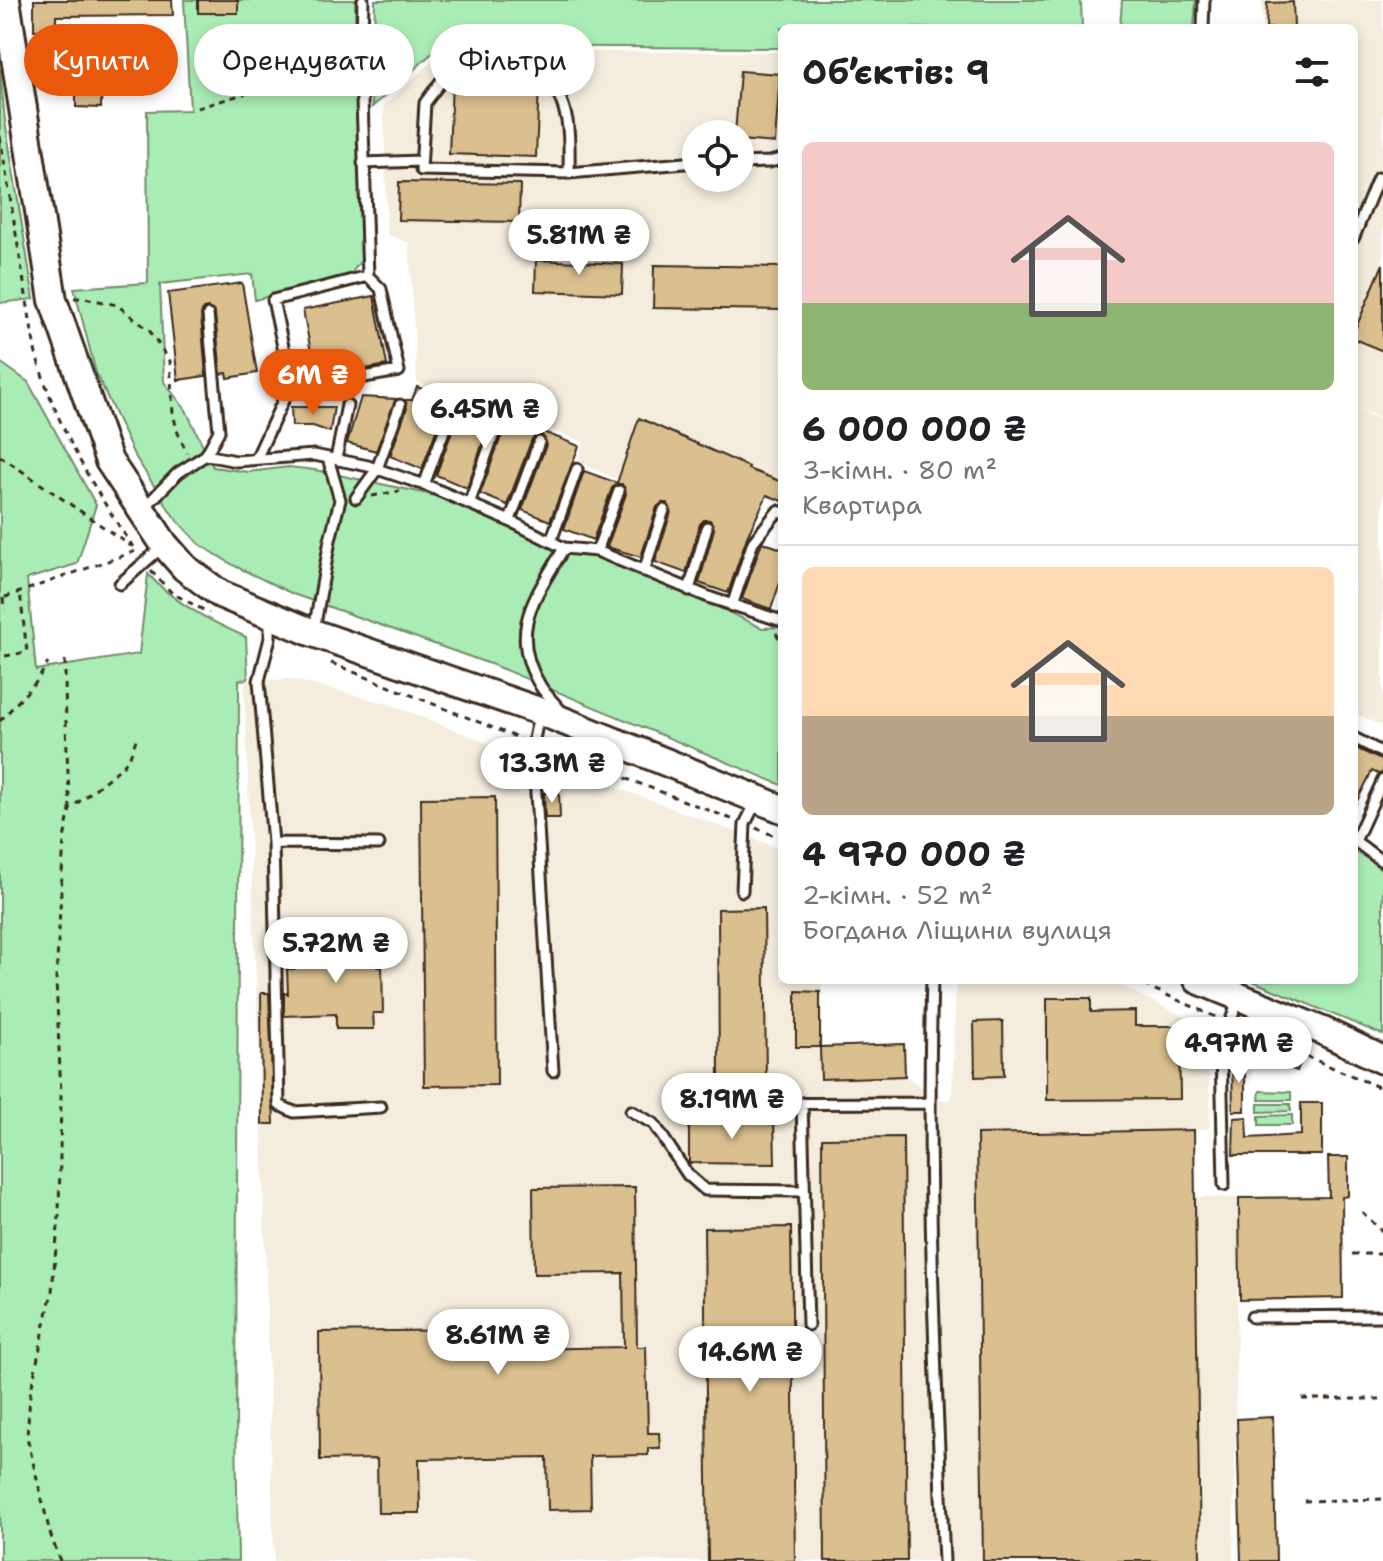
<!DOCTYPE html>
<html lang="uk">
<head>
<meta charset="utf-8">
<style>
  :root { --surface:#fff; --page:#f6f6f6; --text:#202124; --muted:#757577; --line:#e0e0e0; --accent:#ea580c }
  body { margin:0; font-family:"Shantell Sans",sans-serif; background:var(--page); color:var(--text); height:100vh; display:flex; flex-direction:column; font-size:30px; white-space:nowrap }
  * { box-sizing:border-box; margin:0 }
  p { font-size:26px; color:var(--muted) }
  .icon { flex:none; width:44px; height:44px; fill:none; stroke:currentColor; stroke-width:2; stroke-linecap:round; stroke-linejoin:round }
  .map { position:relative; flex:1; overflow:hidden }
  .drawer { position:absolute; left:778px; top:24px; width:580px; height:960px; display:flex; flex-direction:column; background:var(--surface); border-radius:12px; box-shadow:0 4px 12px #0003 }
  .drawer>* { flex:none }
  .banner { position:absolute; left:24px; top:24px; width:634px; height:72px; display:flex; gap:16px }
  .fabs { position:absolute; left:682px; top:120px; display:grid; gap:16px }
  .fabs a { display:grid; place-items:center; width:72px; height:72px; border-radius:50%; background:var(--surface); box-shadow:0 4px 12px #0003; font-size:40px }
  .price { position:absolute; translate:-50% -68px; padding:0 18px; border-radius:28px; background:#fff; color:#222; font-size:26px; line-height:52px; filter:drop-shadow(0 2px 4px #0008) }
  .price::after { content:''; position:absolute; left:50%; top:48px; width:24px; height:18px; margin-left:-12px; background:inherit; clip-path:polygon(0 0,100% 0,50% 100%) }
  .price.selected { background:var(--accent); color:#fff }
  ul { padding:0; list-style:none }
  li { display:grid; align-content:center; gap:16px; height:424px; padding:0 24px }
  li+li { border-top:2px solid var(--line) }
  li span { display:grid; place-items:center; height:248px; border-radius:12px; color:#555 }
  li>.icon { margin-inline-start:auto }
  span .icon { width:144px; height:144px; fill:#fffc; stroke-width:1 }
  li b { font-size:34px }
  h2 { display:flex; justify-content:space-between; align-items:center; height:96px; padding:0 24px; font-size:34px }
  .chip { padding:0 28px; border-radius:36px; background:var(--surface); box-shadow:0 4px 12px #0003; font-size:28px; line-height:72px }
  .chip.selected { background:var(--accent); color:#fff }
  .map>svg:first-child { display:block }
  .built { fill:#f4ecdd; fill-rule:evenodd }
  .green { fill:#aaecb5; stroke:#728b6a; stroke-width:2 }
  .building { fill:#dabf8f; stroke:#3b2a1e; stroke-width:2 }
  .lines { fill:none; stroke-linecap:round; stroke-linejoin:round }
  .lane-casing { stroke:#3b2a1e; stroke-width:15 }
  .secondary-casing { stroke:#3b2a1e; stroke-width:32 }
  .path { stroke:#3b2a1e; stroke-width:3; stroke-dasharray:6 6; stroke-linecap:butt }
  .lane { stroke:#fff; stroke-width:9 }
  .secondary { stroke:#fff; stroke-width:26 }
</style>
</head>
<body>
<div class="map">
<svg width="1383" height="1561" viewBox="0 0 1383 1561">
  <rect width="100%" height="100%" fill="#fff"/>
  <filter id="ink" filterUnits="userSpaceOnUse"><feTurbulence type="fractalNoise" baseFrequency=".0125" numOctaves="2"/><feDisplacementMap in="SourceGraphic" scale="16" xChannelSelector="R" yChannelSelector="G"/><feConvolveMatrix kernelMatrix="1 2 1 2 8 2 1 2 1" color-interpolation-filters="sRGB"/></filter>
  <g filter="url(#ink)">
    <path class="built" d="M1262,0H1383V419L1354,407V28H1262Z
      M443,51L782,52V482L758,473L733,530L578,462L584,442L417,382L409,243L387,234L384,106ZM696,134H740V178H696Z
      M1354,408L1383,421V726L1354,713Z
      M290,679L386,703L518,755L519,795L563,787L607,784L782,849V980H822L821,1065L905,1076L942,1100L952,1099L956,980H1108L1193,1021L1196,1043L1207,1050L1210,1098L1209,1128L1194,1130L1195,1197L1239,1198L1233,1561H274L262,1127L244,682Z"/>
    <path class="green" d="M184,0H355L361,260L351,274L255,300L252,274L160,284L164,382L186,410L213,467L248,472L289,467L315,470L447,498L532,537L595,557L680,589L762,628L782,627V785L493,665L293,594L235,566L199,544L174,517L133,453L96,373L74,288L148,283L147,111L190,110Z
      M375,0H1081L1082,28H782V48L447,46L439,47L372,107Z
      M1122,0H1196L1194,28H1120Z
      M0,68L5,121L34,299L0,303Z
      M0,362L28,382L96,505L77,564L27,579L36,670L139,654L148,574C174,603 210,621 246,637L248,679L239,680L236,1420L238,1561H0Z
      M1354,851L1383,868V1035L1250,980H1354Z
      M1260,1091L1291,1092V1100H1259Z
      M1258,1104H1290L1291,1111L1258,1112Z
      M1292,1115V1125H1259V1116Z"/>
    <path class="building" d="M34,0H172L173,15L56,16V30H34Z
      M198,0H238V13H198Z
      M1293,2L1294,28H1266L1267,3Z
      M246,33L247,46L231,47L230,34Z
      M740,71L780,74L775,143L740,140V134H735Z
      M76,73H102L101,108L76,107Z
      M456,81L539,84L536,157L449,154L452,83Z
      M399,182L520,184L519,222L398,220Z
      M536,260L623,264L622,294L535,291Z
      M1383,264V351L1354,339V332Z
      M654,265L782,267V310L653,308Z
      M242,283L257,373L228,378L227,373L221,374L215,314L208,308L203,309L201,315L206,376L178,380L168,293Z
      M374,296L387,365L316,378L303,310Z
      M417,387L463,405L465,401L579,446L550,521L522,510L546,445L542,435H537L532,439L507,505L480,494L502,434L498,424H493L488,428L467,488L436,475L458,415L454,405H449L444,409L422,469L390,456L407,408L405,400H412Z
      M361,397L396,399L376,451L347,443Z
      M291,407H334L330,432L313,426H292Z
      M639,418L749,467L748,469L782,482V501L767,495L747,537L728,593L699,583L714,529L710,520H704L700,524L686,573L655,562L671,512L667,503H662L657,507L641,557L607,547L626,494L622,484H617L612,488L593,540L564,529L584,471L617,483Z
      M762,542L782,549V577L771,609L742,599Z
      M1354,747L1383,761V773L1378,774L1372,771L1354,807Z
      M559,792L560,818H545L544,793Z
      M495,797L497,1085L424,1086L421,798Z
      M764,908L766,1080L719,1081L718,909Z
      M377,946V967H382L383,1013H373L374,1029H336V1014L284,1016V993L288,994L287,969H294L293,948Z
      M796,991L820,992V1047H796Z
      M261,993H269L274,1124H262Z
      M1047,998H1091V1012L1135,1011V1026H1179L1180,1099L1047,1100Z
      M1003,1021L1004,1076L975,1077L974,1022Z
      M1256,1040L1301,1060L1297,1071L1250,1053Z
      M904,1044L905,1076L821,1079L820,1047Z
      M1232,1060H1245V1111H1233Z
      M1301,1103H1322V1155H1233L1234,1118L1247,1117L1248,1138L1301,1135Z
      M774,1118L775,1164L689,1163V1119Z
      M1194,1130L1200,1561H983L977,1134Z
      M903,1137L907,1561H825L822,1138Z
      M1328,1157H1348V1196L1342,1197L1343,1298L1240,1300L1239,1198L1329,1197Z
      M635,1187L637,1347H646L648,1433H659L660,1448H648V1455L590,1456L591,1509L548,1510L547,1457L419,1459L420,1513H378L377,1459L320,1460L319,1332L468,1330V1350L624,1347L623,1273L534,1274L533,1188Z
      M791,1227L795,1561H708L704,1228Z
      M1273,1417L1276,1561H1241L1237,1419Z"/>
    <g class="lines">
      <g class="lane-casing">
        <path id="lane" d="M1203,28L1204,0
          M363,163L421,161
          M740,163L769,162L782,159
          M569,173C570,130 570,108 546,72L460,70L442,80L425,103L421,170L569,173L696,162
          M1354,237L1378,178L1383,180
          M288,390V370L273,300L368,276
          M206,455L219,431L208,315
          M256,459L288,390L399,371L381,289L368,276L361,70L363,0
          M336,459L347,405
          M424,485L451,412
          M356,498L377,469L400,405
          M469,504L495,431
          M145,507L178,473L206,455L236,461L314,455L368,466L428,486L512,522L564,548L597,551L711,598L782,621
          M510,520L539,442
          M551,541L577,469
          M597,551L619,491
          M644,571L664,510
          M120,584L162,547
          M689,590L707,527
          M732,606L753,542L778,511L782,513
          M270,617V638L259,681L273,843L279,1105L294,1112L381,1107
          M314,630L330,540L340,500L328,458
          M561,711C555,703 546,695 541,687C506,631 536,596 564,548
          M539,715L533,744L553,1071
          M1354,738L1383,753
          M1383,780L1355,841L1383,862
          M273,843L379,844
          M742,891L745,824L756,802
          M932,980C926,1174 935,1367 944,1561
          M802,1103L808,1325
          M705,1104L929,1103
          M631,1111L654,1124L688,1175L705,1190L804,1191
          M1224,1185L1221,1050L1238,1000
          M1252,1317L1383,1316"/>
      </g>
      <g class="secondary-casing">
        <path id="secondary" d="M6,0L53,300L109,461L164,544L185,568L220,594L313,633L539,711L782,809
          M1198,980L1323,1031L1383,1060"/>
      </g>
      <path class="path" d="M197,108L257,90L311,85L350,74
        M0,136L35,350C54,423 94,490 136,551L0,599
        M74,298H85L117,305L149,330L170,361L173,414L178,433L187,453
        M0,456L131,546
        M372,496L400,491
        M151,571L172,593L209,613
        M3,598L4,610
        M776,633L782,643
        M5,656L27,652L20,592
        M65,660C65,710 67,759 70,809
        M331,663L521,739
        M0,721L37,681L48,663
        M547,748L734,820
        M756,828L782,839
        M1133,980L1218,1018
        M1240,1028L1383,1089
        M1362,1212L1383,1232
        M1352,1254H1383
        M1302,1399H1383
        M1304,1501L1383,1499
        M60,1561L50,1533L27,1437L30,1395L52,1291L59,1216L61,1095L56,979L64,839L70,809L122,767L130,756L137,737"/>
      <use href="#lane" class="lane"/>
      <use href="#secondary" class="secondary"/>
    </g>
  </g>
</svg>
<div class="fabs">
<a><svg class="icon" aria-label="locate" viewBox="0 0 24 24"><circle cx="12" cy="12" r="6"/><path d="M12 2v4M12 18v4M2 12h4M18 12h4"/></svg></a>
</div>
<b class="price" style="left:579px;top:277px">5.81M ₴</b>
<b class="price selected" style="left:313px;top:417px">6M ₴</b>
<b class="price" style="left:485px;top:451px">6.45M ₴</b>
<b class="price" style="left:552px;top:805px">13.3M ₴</b>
<b class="price" style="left:336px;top:985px">5.72M ₴</b>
<b class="price" style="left:1239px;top:1085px">4.97M ₴</b>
<b class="price" style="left:732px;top:1141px">8.19M ₴</b>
<b class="price" style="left:498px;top:1377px">8.61M ₴</b>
<b class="price" style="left:750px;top:1394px">14.6M ₴</b>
<div class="banner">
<a class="chip selected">Купити</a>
<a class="chip">Орендувати</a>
<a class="chip">Фільтри</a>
</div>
<section class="drawer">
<h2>Об’єктів: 9<svg class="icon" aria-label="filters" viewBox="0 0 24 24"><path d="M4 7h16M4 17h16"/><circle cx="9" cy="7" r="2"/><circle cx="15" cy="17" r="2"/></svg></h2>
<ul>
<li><span style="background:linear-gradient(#f6c9c9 65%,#8fb573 0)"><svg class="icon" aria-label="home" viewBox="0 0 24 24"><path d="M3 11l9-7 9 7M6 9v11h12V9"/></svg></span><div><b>6 000 000 ₴</b><p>3-кімн. · 80 m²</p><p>Квартира</p></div></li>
<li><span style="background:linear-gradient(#ffd9b3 60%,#b9a48a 0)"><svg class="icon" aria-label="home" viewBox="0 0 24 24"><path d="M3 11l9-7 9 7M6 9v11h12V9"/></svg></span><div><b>4 970 000 ₴</b><p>2-кімн. · 52 m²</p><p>Богдана Ліщини вулиця</p></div></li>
</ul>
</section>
</div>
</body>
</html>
